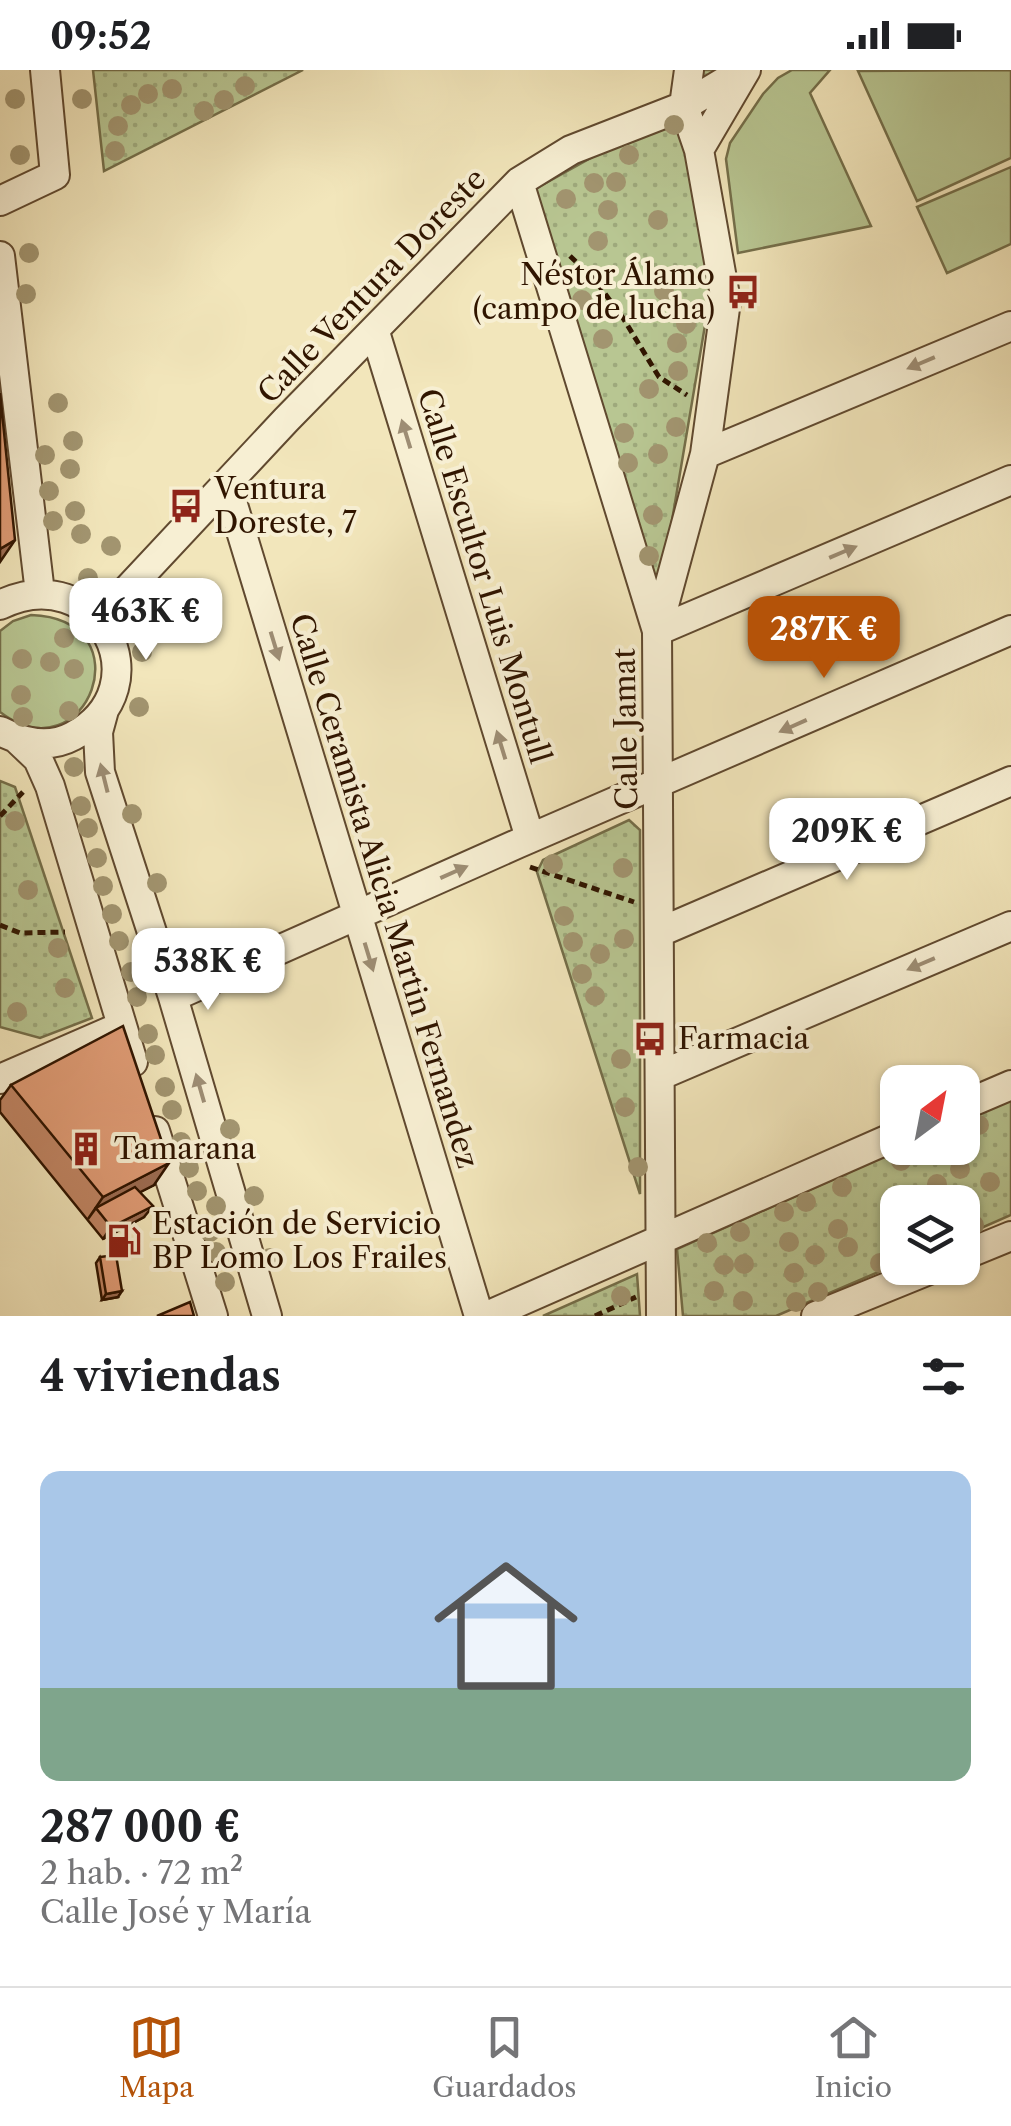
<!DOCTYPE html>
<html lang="es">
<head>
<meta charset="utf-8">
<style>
  :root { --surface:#fff; --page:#f6f6f6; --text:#202124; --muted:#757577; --line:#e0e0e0; --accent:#b45309 }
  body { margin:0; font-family:"Libre Caslon Text",serif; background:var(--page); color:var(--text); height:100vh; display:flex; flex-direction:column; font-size:38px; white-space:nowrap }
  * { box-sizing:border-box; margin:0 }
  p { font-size:32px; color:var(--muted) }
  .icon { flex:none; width:55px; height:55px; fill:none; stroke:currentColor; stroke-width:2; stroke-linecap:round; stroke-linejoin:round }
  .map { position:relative; height:1246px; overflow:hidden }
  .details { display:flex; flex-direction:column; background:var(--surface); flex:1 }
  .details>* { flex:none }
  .needle { width:65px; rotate:32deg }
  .buttons { position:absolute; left:880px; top:995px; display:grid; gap:20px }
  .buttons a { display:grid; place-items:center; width:100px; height:100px; border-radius:20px; background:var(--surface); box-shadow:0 2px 8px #0004; font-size:50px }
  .price { position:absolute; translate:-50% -85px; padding:0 22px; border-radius:20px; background:#fff; color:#222; font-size:32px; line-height:65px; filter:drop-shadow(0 2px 5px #0008) }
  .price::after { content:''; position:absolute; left:50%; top:60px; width:30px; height:22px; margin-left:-15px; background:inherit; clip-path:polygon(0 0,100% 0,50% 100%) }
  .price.on { background:var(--accent); color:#fff }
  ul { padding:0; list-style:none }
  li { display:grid; align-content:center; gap:20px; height:530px; padding:0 40px }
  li+li { border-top:2px solid var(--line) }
  li span { display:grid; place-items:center; height:310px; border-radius:20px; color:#555 }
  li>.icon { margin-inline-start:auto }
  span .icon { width:180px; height:180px; fill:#fffc; stroke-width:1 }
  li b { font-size:42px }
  h2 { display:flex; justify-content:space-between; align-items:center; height:120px; padding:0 40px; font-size:42px }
  .status { display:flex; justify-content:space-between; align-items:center; height:70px; padding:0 50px; background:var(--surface); direction:ltr }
  .status svg { height:28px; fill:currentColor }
  .menu { display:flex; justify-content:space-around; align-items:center; height:140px; border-top:2px solid var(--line); background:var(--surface); font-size:28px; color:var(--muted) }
  .menu a { display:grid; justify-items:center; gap:5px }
  .menu .on { color:var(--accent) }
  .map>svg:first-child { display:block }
  .grass { fill:#b8c692; stroke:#746e49; stroke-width:2.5 }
  .park { fill:url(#park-dots); stroke:#746e49; stroke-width:2.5 }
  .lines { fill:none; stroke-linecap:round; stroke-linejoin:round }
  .minor-casing { stroke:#60492f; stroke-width:32 }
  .path { stroke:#301500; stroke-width:5; stroke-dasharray:8 5; stroke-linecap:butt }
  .minor { stroke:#f7efd3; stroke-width:28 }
  .tree { fill:#a29570 }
  .wall { fill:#c18665; stroke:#301500; stroke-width:2.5 }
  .shaded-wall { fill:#9d6d53; stroke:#301500; stroke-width:2.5 }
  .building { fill:#e09c76; stroke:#301500; stroke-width:2.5 }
  .oneway { fill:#9d8d74 }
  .labels { text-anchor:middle; stroke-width:8; stroke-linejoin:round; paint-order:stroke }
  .poi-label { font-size:30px; fill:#301500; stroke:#f7efd3; text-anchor:start }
  .street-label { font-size:30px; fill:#301500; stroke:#f7efd3 }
</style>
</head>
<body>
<div class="status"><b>09:52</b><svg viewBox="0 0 49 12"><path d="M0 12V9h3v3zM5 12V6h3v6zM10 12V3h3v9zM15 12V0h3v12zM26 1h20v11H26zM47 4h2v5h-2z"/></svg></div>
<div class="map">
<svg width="1011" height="1246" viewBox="0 0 1011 1246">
  <defs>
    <pattern id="park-dots" width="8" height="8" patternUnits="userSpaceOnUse" patternTransform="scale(2.5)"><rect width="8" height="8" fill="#b8c692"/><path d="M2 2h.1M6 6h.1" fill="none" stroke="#9ea97c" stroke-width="1.8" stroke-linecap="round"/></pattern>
  </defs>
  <rect width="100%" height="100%" fill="#f2e6bb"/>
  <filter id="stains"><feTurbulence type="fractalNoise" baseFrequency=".002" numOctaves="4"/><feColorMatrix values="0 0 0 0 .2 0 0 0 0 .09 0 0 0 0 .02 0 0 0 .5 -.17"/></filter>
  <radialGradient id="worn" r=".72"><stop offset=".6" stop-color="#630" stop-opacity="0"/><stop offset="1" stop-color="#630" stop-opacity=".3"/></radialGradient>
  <path class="grass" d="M792,0H830L810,23L871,156L738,183L726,89L730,73L763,24L778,8Z
    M1011,0V88L917,131L858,1Z
    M1011,97V174L947,203L917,137Z
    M31,545C147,549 87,708 0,642V561L13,551Z"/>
  <path class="park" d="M93,0H303L104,101Z
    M689,0H753L684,37L712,214L657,539L528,123L684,36Z
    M0,711L15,717L92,948L40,968L0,957Z
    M629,750L640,760V1124L537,802L543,790Z
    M1011,1029V1145L963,1166L962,1132H898L897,1194L776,1246H683L677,1179L903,1078H962L963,1051Z
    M637,1204L640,1246H543Z"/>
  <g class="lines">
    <g class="minor-casing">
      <path id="minor" d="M699,80L746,0
        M519,112L657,561L1011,410
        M0,131L55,105L45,0
        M0,186L40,523
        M375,262L530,768
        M705,384L1011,256
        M227,415L479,1246
        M0,535C97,487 165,617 73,666C49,679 23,673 0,661
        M99,550L286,350L519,112L571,80L684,36L744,0
        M104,640L98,662L100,702L173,927L267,1246
        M18,670L38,689L50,716L133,992
        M660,862L1011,711
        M173,927L517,774L1011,560
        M661,1005L1011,856
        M0,1009L122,956
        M962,1036L1011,1015
        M155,1061L213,1246
        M962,1186L1011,1166
        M487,1246L898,1065
        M661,1246L657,561L705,384L726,231L699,80L684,36L689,0
        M816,1246L934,1198"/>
    </g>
    <path class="path" d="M570,186L594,209L623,248L659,307L687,325
      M0,746L23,722
      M530,797L634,832
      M0,855L20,863L65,862
      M595,1246L636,1227"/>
    <use href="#minor" class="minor"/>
  </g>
  <g class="tree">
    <circle cx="245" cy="16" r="10"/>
    <circle cx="172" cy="19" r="10"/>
    <circle cx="148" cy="24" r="10"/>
    <circle cx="15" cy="29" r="10"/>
    <circle cx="82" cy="29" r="10"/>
    <circle cx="224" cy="30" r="10"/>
    <circle cx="131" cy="35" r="10"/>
    <circle cx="204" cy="41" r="10"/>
    <circle cx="674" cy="55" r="10"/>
    <circle cx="118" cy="56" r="10"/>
    <circle cx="115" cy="81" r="10"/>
    <circle cx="20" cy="85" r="10"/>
    <circle cx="629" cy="85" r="10"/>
    <circle cx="616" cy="112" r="10"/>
    <circle cx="594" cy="113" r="10"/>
    <circle cx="566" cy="129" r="10"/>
    <circle cx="608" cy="140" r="10"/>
    <circle cx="658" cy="150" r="10"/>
    <circle cx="598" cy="171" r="10"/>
    <circle cx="29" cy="183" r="10"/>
    <circle cx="664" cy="221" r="10"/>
    <circle cx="26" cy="224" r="10"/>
    <circle cx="582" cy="230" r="10"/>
    <circle cx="686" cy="254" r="10"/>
    <circle cx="603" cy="269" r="10"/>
    <circle cx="677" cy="273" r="10"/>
    <circle cx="678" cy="301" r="10"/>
    <circle cx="649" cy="319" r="10"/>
    <circle cx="58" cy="333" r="10"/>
    <circle cx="676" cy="357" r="10"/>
    <circle cx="624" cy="363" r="10"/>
    <circle cx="73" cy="371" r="10"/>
    <circle cx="658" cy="384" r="10"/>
    <circle cx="45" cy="385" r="10"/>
    <circle cx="628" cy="393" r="10"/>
    <circle cx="70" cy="399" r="10"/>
    <circle cx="49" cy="421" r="10"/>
    <circle cx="75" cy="441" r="10"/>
    <circle cx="653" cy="445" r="10"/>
    <circle cx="53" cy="451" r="10"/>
    <circle cx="81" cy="464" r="10"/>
    <circle cx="111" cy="476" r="10"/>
    <circle cx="649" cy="486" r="10"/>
    <circle cx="88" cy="508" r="10"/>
    <circle cx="64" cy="568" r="10"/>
    <circle cx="142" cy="582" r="10"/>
    <circle cx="22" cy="589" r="10"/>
    <circle cx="50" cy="592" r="10"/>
    <circle cx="74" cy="599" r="10"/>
    <circle cx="21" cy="625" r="10"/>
    <circle cx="139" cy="637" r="10"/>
    <circle cx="69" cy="641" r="10"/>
    <circle cx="23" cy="647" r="10"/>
    <circle cx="74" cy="697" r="10"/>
    <circle cx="81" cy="736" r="10"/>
    <circle cx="132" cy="744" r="10"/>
    <circle cx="15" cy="751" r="10"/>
    <circle cx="88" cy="758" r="10"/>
    <circle cx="97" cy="788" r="10"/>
    <circle cx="553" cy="794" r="10"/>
    <circle cx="623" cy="798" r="10"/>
    <circle cx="157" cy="813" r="10"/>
    <circle cx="103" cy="816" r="10"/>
    <circle cx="28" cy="820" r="10"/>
    <circle cx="112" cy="844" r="10"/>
    <circle cx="564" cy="846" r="10"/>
    <circle cx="624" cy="869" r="10"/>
    <circle cx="119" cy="871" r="10"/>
    <circle cx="174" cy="871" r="10"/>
    <circle cx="573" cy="872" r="10"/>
    <circle cx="58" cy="878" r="10"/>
    <circle cx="600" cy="884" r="10"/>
    <circle cx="131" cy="902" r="10"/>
    <circle cx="582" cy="904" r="10"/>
    <circle cx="65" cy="918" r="10"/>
    <circle cx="595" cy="926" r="10"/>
    <circle cx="137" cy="927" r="10"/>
    <circle cx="17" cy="942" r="10"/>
    <circle cx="148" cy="964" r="10"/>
    <circle cx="155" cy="985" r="10"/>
    <circle cx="621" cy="989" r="10"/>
    <circle cx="165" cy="1017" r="10"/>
    <circle cx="625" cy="1037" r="10"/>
    <circle cx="172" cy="1040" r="10"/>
    <circle cx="979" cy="1055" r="10"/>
    <circle cx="230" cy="1059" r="10"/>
    <circle cx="181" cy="1072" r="10"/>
    <circle cx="901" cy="1091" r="10"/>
    <circle cx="638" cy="1097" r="10"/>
    <circle cx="189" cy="1098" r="10"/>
    <circle cx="960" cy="1099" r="10"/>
    <circle cx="990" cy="1112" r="10"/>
    <circle cx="937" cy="1114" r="10"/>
    <circle cx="842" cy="1117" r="10"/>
    <circle cx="197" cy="1121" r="10"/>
    <circle cx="254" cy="1126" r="10"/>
    <circle cx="806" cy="1132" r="10"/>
    <circle cx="216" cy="1136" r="10"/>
    <circle cx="784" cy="1142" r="10"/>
    <circle cx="974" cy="1155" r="10"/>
    <circle cx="838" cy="1159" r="10"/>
    <circle cx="210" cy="1162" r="10"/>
    <circle cx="740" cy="1162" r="10"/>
    <circle cx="789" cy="1172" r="10"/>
    <circle cx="707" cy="1173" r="10"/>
    <circle cx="848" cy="1177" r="10"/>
    <circle cx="216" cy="1182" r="10"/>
    <circle cx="815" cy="1185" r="10"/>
    <circle cx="270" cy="1188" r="10"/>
    <circle cx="880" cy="1193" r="10"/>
    <circle cx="744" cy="1194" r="10"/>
    <circle cx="724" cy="1195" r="10"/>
    <circle cx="794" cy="1203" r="10"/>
    <circle cx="225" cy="1212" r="10"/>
    <circle cx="714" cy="1221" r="10"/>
    <circle cx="818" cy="1222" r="10"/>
    <circle cx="621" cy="1226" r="10"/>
    <circle cx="743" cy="1231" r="10"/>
    <circle cx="796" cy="1232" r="10"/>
  </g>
  <path class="wall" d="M11,1015L154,1115L140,1122L144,1147L103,1169L0,1042V1030Z
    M100,1187L118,1227L102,1230L96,1193Z"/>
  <path class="shaded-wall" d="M15,470L0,492V479Z
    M169,1093L154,1115L100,1143L96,1138L88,1149L103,1127Z
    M153,1136L144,1147L103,1169L111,1157Z
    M122,1221L118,1227L102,1230L106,1224Z"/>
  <path class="building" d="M0,323L15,470L0,479Z
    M123,956L169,1093L103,1127L11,1015Z
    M135,1117L153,1136L111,1157L96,1138Z
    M116,1185L122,1221L106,1224L100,1187Z
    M190,1232L194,1246H157Z"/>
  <defs><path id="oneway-solid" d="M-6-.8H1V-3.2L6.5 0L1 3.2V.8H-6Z" transform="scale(2.5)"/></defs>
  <g class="oneway">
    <use href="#oneway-solid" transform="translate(921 293) rotate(157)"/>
    <use href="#oneway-solid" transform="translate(406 364) rotate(-107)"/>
    <use href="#oneway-solid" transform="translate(843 482) rotate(-23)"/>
    <use href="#oneway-solid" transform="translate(275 576) rotate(73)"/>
    <use href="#oneway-solid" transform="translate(793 656) rotate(156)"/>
    <use href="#oneway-solid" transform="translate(501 675) rotate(-107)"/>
    <use href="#oneway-solid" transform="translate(104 708) rotate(-104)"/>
    <use href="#oneway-solid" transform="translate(454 802) rotate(-24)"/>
    <use href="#oneway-solid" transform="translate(369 887) rotate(73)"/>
    <use href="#oneway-solid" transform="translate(921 894) rotate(157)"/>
    <use href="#oneway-solid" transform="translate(200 1018) rotate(-106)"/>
  </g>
  <defs>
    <g id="bus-bare" transform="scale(2.7)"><path d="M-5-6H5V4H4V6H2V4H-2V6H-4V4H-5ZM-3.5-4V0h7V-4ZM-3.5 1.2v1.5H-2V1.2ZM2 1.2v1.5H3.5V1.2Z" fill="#8f2418" stroke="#f7efd3" stroke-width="2.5" paint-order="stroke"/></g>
    <g id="building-bare" transform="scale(2.7)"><path d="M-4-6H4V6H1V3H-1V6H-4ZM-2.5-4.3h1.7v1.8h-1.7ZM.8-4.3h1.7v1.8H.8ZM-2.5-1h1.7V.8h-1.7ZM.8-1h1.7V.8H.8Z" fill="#8f2418" stroke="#f7efd3" stroke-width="2.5" paint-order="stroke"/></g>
    <g id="fuel-bare" transform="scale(2.7)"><path d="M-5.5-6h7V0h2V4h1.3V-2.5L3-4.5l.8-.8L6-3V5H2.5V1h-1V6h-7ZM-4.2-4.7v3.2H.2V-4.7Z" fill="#8f2418" stroke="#f7efd3" stroke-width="2.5" paint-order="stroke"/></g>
  </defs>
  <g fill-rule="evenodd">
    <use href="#bus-bare" x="743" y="222"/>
    <use href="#bus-bare" x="186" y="436"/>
    <use href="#bus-bare" x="650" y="969"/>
    <use href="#building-bare" x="86" y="1079"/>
    <use href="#fuel-bare" x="124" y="1171"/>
  </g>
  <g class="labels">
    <g class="poi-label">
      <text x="715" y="215" text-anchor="end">Néstor Álamo<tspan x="715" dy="34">(campo de lucha)</tspan></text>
      <text x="214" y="429">Ventura<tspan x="214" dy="34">Doreste, 7</tspan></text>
      <text x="678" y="979">Farmacia</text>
      <text x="114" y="1089">Tamarana</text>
      <text x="152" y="1164">Estación de Servicio<tspan x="152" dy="34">BP Lomo Los Frailes</tspan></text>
    </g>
    <g class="street-label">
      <text transform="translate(372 216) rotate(-46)" y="10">Calle Ventura Doreste</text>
      <text transform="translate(484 506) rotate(73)" y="10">Calle Escultor Luis Montull</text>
      <text transform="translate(626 659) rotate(-91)" y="10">Calle Jamat</text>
      <text transform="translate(384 821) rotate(73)" y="10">Calle Ceramista Alicia Martin Fernandez</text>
    </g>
  </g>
  <rect width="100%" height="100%" filter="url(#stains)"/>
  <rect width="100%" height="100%" fill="url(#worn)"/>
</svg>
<div class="buttons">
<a><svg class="needle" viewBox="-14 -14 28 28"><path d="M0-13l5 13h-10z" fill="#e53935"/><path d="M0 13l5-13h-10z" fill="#757577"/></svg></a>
<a><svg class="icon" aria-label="layers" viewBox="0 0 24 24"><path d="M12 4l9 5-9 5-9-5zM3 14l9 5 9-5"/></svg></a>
</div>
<b class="price" style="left:146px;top:593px">463K €</b>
<b class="price on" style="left:824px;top:611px">287K €</b>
<b class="price" style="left:847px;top:813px">209K €</b>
<b class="price" style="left:208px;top:943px">538K €</b>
</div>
<section class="details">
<h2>4 viviendas<svg class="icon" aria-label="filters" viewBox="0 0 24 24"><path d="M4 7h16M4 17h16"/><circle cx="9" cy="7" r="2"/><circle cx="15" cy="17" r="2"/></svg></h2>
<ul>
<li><span style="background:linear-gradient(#a9c7e8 70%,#7fa58c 0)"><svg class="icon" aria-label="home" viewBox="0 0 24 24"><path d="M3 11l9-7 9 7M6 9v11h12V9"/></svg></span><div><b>287 000 €</b><p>2 hab. · 72 m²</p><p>Calle José y María</p></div></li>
</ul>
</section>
<nav class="menu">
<a class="on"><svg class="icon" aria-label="map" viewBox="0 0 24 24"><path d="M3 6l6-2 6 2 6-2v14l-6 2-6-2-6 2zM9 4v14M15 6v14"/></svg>Mapa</a>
<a><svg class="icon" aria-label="saved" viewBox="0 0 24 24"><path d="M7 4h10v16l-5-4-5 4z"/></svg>Guardados</a>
<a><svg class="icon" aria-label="home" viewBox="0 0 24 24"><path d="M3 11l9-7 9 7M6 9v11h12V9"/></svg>Inicio</a>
</nav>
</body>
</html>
